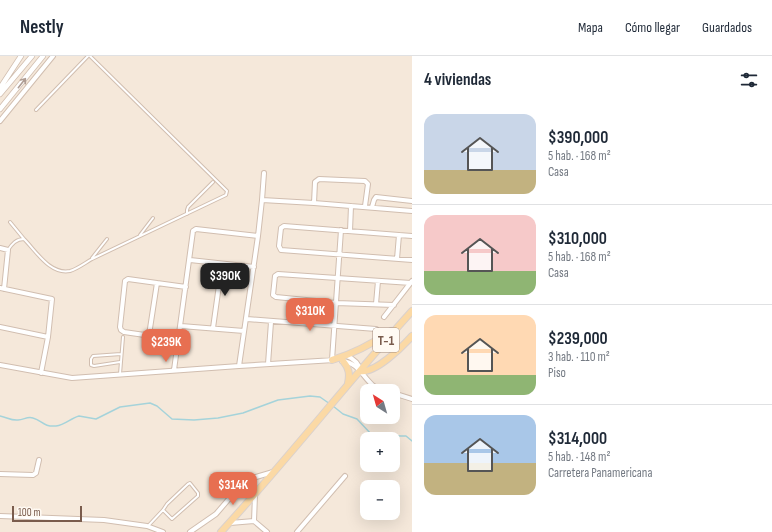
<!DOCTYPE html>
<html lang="es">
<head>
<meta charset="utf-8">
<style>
  :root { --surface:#fff; --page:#f6f6f7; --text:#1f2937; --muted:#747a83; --line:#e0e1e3; --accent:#e76f51 }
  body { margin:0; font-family:"Sofia Sans Condensed",sans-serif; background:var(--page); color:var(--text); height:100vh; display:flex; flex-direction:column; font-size:15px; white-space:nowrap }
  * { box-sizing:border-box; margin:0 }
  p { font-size:13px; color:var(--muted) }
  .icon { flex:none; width:22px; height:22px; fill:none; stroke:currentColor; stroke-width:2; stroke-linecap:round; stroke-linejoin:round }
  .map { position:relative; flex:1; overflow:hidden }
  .sheet { display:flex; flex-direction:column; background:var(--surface); width:360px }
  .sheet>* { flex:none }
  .needle { width:26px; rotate:323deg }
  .tools { position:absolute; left:360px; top:328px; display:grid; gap:8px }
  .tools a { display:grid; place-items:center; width:40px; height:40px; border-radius:8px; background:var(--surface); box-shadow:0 4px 16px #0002; font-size:20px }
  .scale { position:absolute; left:12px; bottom:10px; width:70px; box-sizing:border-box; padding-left:4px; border:2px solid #7a5c4d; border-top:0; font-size:11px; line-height:14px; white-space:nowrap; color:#7a5c4d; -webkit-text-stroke:3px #fffaf3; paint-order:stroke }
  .price { position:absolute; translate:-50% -34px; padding:0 9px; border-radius:8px; background:var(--accent); color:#fff; font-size:13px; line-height:26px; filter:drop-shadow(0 1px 2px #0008) }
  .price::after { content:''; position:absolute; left:50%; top:24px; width:12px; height:9px; margin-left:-6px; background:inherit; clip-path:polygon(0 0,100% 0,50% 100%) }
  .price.active { background:#222; color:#fff }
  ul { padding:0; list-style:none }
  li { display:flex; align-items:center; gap:12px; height:100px; padding:0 12px }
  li+li { border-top:1px solid var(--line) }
  li span { display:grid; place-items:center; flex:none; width:112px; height:80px; border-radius:12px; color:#555 }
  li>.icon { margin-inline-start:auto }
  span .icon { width:48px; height:48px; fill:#fffc; stroke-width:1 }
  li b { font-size:17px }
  h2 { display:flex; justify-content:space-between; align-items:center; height:48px; padding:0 12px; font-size:17px }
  header { display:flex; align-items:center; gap:24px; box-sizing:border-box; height:56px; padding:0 20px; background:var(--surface); border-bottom:1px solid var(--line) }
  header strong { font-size:19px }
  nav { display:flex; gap:22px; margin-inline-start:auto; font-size:14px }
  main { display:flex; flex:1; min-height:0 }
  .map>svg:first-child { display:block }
  .residential { fill:#f5e8da; fill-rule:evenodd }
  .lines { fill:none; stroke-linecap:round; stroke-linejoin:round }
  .stream { stroke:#a5d3da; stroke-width:1.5 }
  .service-casing { stroke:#d1beb0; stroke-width:4 }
  .minor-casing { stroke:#d1beb0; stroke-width:6 }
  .tertiary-casing { stroke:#d1beb0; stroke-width:6 }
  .primary-casing { stroke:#dad1cd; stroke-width:8 }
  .service { stroke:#fff; stroke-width:2 }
  .minor { stroke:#fff; stroke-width:4 }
  .tertiary { stroke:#fff; stroke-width:4.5 }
  .primary { stroke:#fbd9a5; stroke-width:6 }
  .oneway { stroke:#af9d94 }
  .labels { text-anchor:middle; stroke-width:3; stroke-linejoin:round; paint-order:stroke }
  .shield { fill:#fffaf3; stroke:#a28b7f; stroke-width:1 }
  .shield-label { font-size:14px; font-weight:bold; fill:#7a5c4d }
</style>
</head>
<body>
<header>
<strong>Nestly</strong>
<nav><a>Mapa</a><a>Cómo llegar</a><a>Guardados</a></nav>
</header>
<main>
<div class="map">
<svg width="412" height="476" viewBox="0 0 412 476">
  <rect width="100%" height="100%" fill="#fdf6ec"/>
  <path class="residential" d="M0,0H412V476H0ZM367,335H393V361H367ZM367,383H393V409H367ZM367,431H393V457H367Z"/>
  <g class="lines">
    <path class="stream" d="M333,350L343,358L357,363L372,379L377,380H406L412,385
      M0,360C6,361 12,365 18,364C24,364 27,360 33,362C43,365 43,371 56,370C65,369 71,362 79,360L96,363L120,351L150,347L157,350L172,363L194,364L218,362L243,357L278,344L310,340L320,341L330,348"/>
    <g class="service-casing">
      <path id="service" d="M36,54L88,0
        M187,158V154L188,151L213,126
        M10,166L24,183
        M140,179L153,162
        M8,194C12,188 16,183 24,183C36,195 50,219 70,215C77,213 85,207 92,203L226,139L227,135L90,0
        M92,202L107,183
        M120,306L94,310L91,309V303L93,300L121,298
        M120,318L123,281
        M148,470L163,454L167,448L188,428L190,427L198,437V440L172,463L163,454"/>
    </g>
    <g class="minor-casing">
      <path id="minor" d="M0,65L53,0
        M262,144L264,117
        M314,147L315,126L319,123L365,125L368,128L365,150
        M372,151L374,144L376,141L412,145
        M350,175L351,150
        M258,180L262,144L314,147L412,155
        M412,180L284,170L281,172L279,190L281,194L412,204
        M0,192L8,194L4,233
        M397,203L399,179
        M190,204L254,211
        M0,232L52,243L48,281L41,317
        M376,248L378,225
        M394,249L336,247L276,241L273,239L275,220L278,218L411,227
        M384,261L412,225
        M247,263L376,273
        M181,270L244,275
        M0,271L48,281
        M213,272L222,208
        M149,279L157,227
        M179,284L124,276L121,274L120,271L125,225L128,223L186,231
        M347,300C354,303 359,307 360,314
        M332,304L341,174
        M342,305C363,307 364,330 384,335
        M268,308L271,266
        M0,309L72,322L239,310L334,304
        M174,314L193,175L196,173L258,180L239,310
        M393,337L412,343
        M0,418L33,419L36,417L39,404
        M255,439L254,465L267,476
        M0,460L104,464L147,470L163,476
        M230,467L254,465
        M190,476L216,458L234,437L244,428L256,421L273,416
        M297,476L345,420"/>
    </g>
    <g class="tertiary-casing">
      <path id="tertiary" d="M1,36L2,29L21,0
        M0,38L32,0
        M0,53L43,0"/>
    </g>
    <g class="primary-casing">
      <path id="primary" d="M332,304C353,298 372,288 391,275
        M343,305C349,312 350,318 348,327
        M360,315C375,318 402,291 412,280
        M221,476C287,404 347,327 412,255"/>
    </g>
    <use href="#service" class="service"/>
    <use href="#minor" class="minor"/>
    <use href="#tertiary" class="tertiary"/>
    <use href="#primary" class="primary"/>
  </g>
  <defs><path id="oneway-shaft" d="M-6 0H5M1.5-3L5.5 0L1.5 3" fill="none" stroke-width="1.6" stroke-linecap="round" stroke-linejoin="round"/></defs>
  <use class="oneway" href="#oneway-shaft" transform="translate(22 27) rotate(-52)"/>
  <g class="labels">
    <rect class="shield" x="373" y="272" width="26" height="24" rx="3"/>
    <g class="shield-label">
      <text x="386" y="289">T-1</text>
    </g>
  </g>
</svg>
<div class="tools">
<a><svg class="needle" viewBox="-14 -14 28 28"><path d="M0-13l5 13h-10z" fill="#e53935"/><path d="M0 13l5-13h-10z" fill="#747a83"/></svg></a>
<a>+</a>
<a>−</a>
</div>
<div class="scale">100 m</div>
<b class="price active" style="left:225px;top:241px">$390K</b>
<b class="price" style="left:310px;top:276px">$310K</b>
<b class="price" style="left:166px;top:307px">$239K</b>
<b class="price" style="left:233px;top:450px">$314K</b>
</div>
<section class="sheet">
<h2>4 viviendas<svg class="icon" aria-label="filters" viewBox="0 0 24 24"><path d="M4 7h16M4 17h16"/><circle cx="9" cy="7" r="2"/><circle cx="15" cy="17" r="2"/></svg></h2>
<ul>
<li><span style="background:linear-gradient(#c9d6e8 70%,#c2b280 0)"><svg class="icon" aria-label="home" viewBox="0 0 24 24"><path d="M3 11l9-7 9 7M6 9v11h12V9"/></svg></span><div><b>$390,000</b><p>5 hab. · 168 m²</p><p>Casa</p></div></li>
<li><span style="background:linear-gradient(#f6c9c9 70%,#8fb573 0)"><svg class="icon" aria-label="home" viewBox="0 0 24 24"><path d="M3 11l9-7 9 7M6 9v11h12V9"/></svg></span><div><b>$310,000</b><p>5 hab. · 168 m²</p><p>Casa</p></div></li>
<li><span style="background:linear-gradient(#ffd9b3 75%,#8fb573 0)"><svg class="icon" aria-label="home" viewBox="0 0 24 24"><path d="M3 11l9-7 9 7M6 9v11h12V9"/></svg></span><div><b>$239,000</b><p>3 hab. · 110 m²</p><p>Piso</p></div></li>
<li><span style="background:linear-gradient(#a9c7e8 60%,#c2b280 0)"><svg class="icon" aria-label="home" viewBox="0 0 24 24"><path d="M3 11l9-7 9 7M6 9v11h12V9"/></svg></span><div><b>$314,000</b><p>5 hab. · 148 m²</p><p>Carretera Panamericana</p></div></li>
</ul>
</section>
</main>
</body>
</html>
